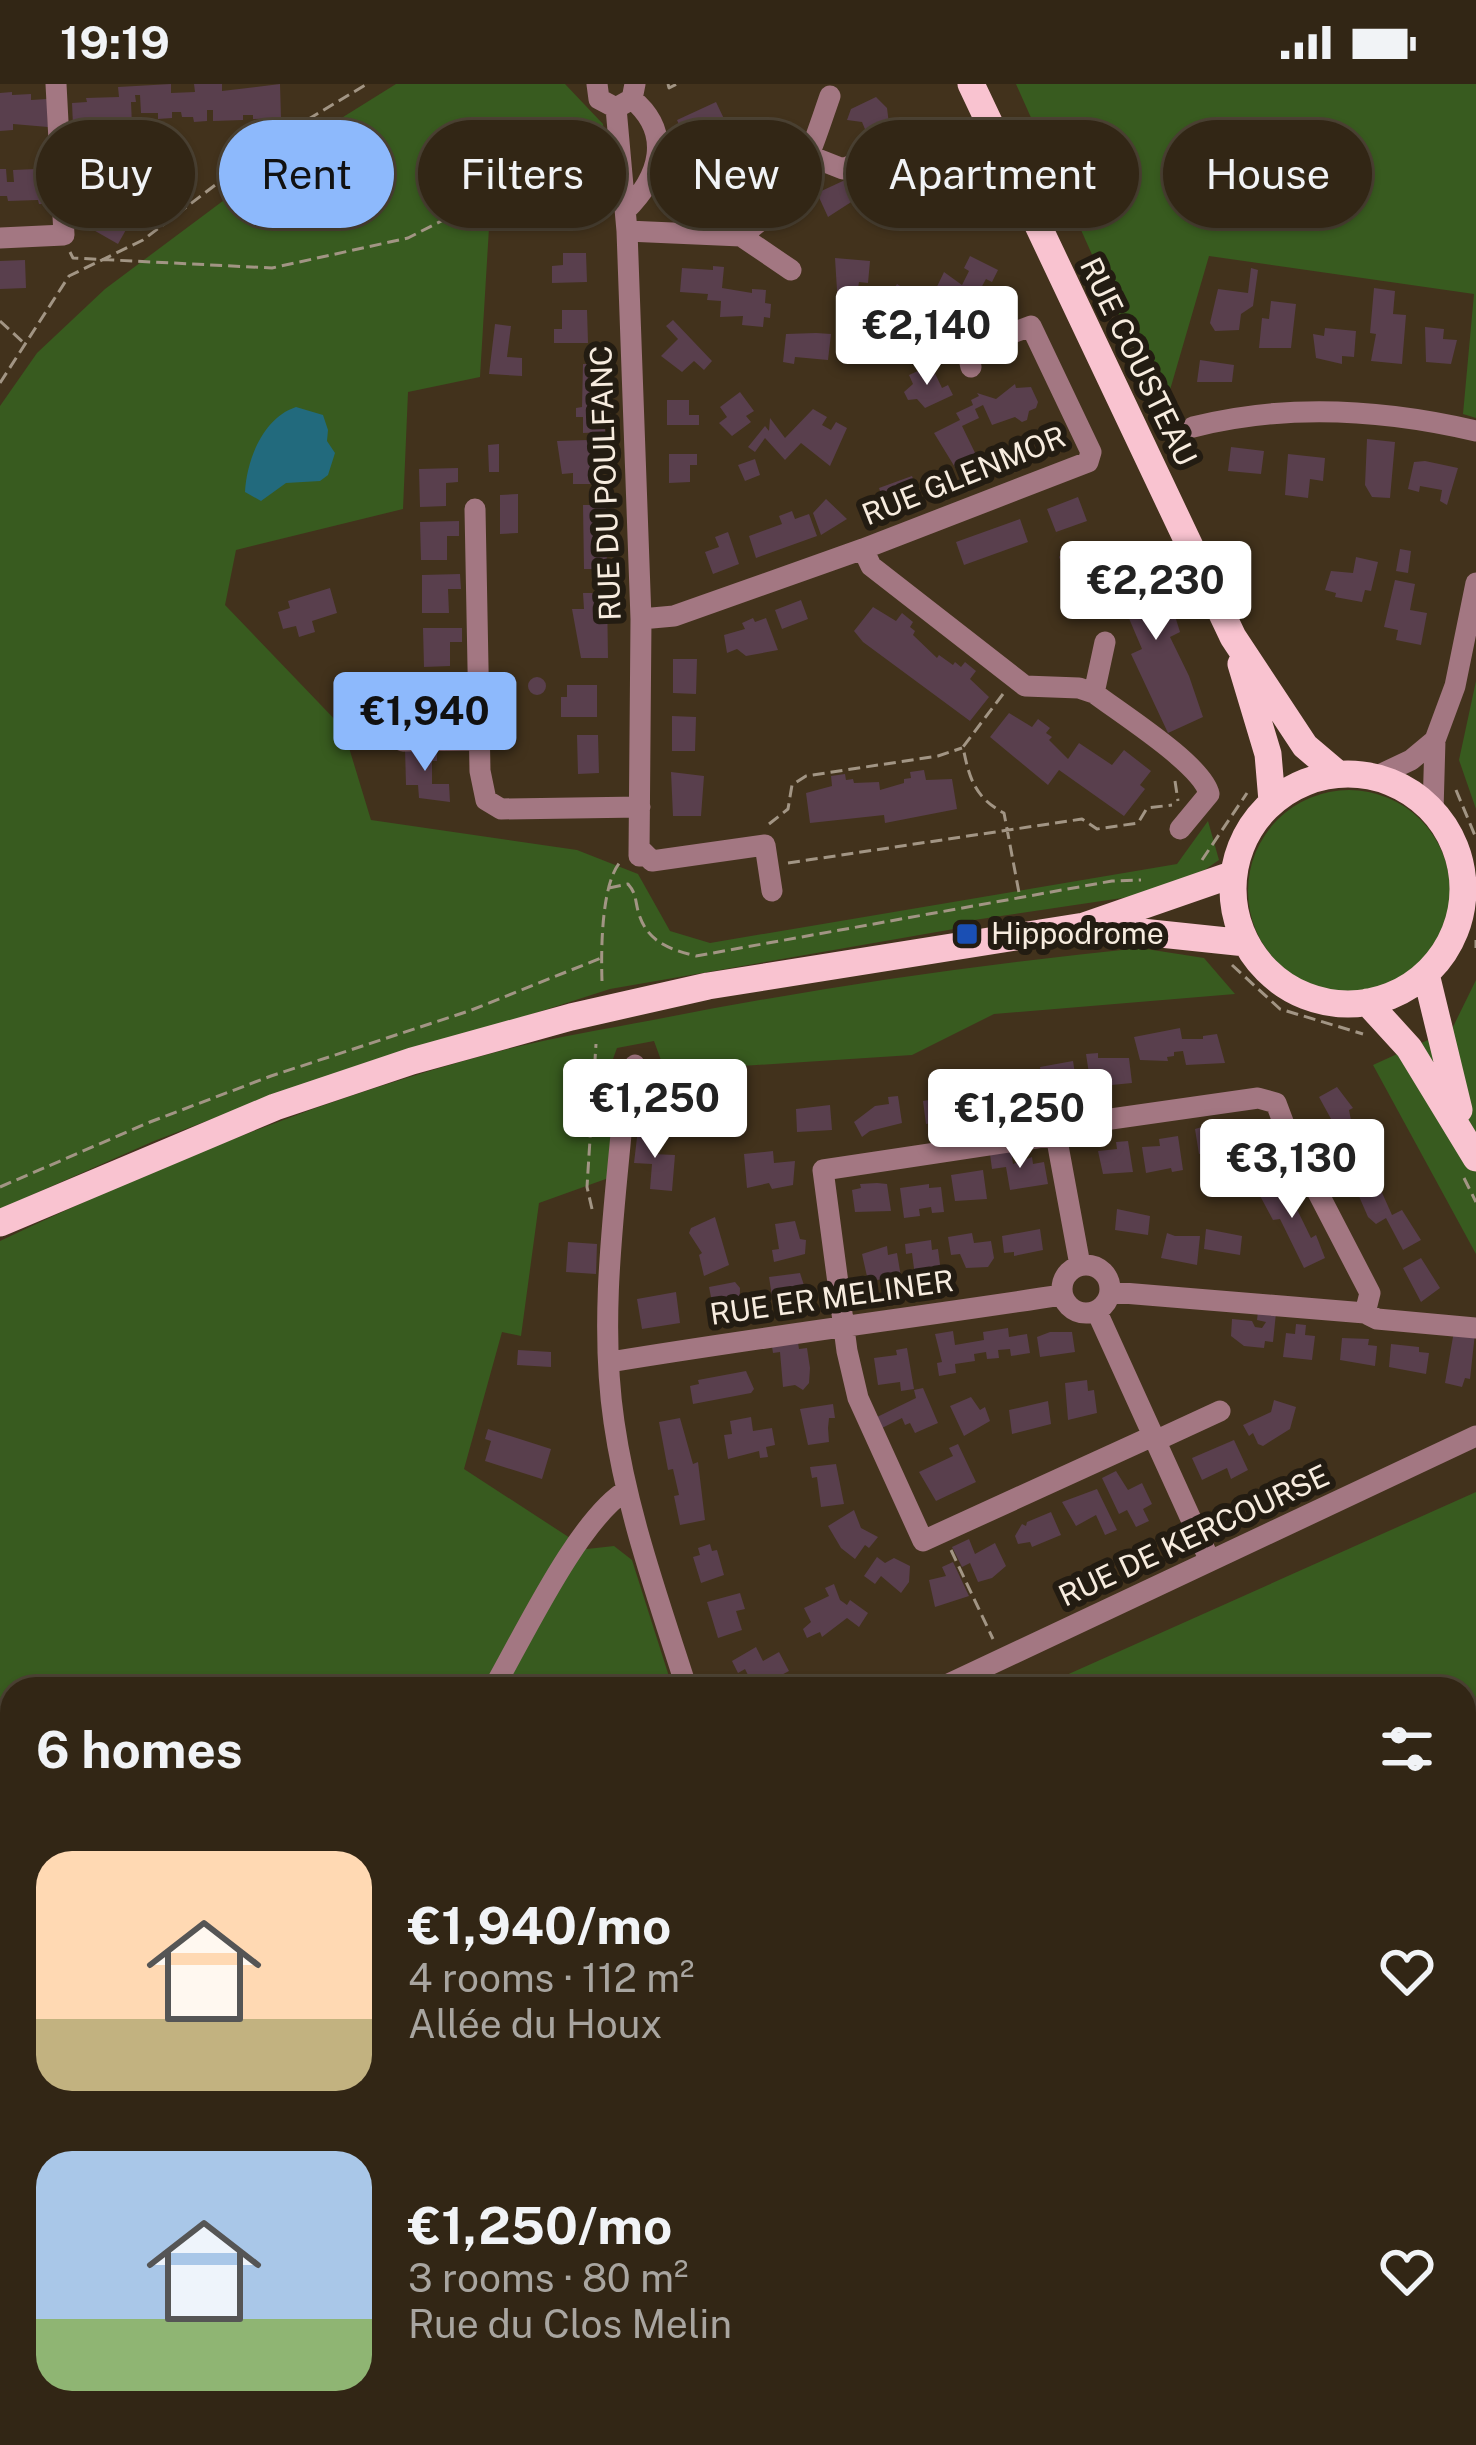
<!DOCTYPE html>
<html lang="en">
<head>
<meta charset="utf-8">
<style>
  :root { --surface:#322615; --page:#3a2e1e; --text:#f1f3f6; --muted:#a8a5a0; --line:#4d4334; --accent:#8db9fc }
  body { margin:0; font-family:"Public Sans",sans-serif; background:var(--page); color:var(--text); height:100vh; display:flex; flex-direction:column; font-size:45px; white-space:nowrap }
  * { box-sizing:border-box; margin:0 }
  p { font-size:39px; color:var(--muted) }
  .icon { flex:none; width:66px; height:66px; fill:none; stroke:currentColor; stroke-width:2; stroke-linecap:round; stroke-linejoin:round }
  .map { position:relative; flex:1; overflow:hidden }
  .drawer { position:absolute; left:0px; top:1593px; width:1476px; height:768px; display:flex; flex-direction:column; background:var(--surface); border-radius:36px 36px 0 0; box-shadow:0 3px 9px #0004,0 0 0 3px var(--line) }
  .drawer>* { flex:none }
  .top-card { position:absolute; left:36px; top:36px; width:1404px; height:108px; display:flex; gap:24px }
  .price { position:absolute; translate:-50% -102px; padding:0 27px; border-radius:12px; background:#fff; color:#222; font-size:39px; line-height:78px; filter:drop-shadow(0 3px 6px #0008) }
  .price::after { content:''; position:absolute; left:50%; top:72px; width:36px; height:27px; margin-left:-18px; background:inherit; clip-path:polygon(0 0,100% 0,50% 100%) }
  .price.active { background:var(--accent); color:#111 }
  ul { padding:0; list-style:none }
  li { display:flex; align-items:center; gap:36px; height:300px; padding:0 36px }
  li span { display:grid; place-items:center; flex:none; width:336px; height:240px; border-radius:36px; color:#555 }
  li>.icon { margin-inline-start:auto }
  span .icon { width:144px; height:144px; fill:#fffc; stroke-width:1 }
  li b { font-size:51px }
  h2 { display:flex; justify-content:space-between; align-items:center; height:144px; padding:0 36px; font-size:51px }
  .pill { padding:0 42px; border-radius:54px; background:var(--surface); box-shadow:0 3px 9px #0004,0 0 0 3px var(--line); font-size:42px; line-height:108px }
  .pill.active { background:var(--accent); color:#111 }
  .status { display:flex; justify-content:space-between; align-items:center; height:84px; padding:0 60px; background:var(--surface); direction:ltr }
  .status svg { height:33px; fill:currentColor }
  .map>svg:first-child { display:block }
  .green { fill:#385b1f }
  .water { fill:#226a7d }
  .building { fill:#593f4d }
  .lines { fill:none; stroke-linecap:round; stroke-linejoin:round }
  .path { stroke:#a29584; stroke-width:3; stroke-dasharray:12 6; stroke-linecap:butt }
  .minor { stroke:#a37782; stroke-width:21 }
  .major { stroke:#f9c3d0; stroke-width:27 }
  .transit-dot { fill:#1a4fb4; stroke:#231c12; stroke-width:4.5 }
  .labels { text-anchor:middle; stroke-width:12; stroke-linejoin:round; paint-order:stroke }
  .street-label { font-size:30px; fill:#f7ecdf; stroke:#231c12 }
  .poi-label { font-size:30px; fill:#f7ecdf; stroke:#231c12; text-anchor:start }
</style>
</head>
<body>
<div class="status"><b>19:19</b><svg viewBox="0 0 49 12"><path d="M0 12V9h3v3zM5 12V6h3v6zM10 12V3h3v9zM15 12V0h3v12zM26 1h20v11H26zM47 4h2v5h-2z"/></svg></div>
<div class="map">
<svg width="1476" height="2361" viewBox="0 0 1476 2361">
  <rect width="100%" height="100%" fill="#42321c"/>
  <path class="green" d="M396,0H565L603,40L611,131L489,144L480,293L408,308L403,425L236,466L225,521L343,644L371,736L577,766L638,790L670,847L710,859L1177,780L1208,737L1219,776L1176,806L954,839V845L610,905L246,1022L154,1057L0,1125V322L37,269L105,205L295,63Z
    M1016,0H1476V334L1463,330L1474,210L1209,172L1163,330Z
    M1476,597V725L1459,676Z
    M1248 807a101 101 0 1 1 202 0a101 101 0 1 1-202 0Z
    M1140,864L1204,874L1235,910L994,930L912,971L665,987L654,957L617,964L610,983L628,1087L539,1119L521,1252L502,1248L464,1385L587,1465L614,1462L632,1476L673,1605H12V2349H1464V1605H1035L1476,1408V2361H0V1157C157,1082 323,1014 493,969C545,955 600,946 653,936C814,904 976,881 1140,864Z
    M1476,896V1170L1373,981L1452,945Z"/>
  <path class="water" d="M296,323L323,331L328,346L327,357L335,369L328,391L320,397L286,399L261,417L245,408C247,375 263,334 296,323Z"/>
  <path class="building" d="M171,0V9L195,8L194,0H222V7L280,0L281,34L253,35V31H243V36L213,37V26H207V37L194,38L193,33H182L181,28H172V34L158,35V29H141L140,11H135L136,18H131L132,41L73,42L72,19L87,18L86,14L119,13L118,3Z
    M12,8V11L31,10V16L47,15L48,43L13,40V46L0,47V9Z
    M876,13L887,24L889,40L867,50L862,38L847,36L851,25Z
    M716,18L736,60L697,79L693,71L687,73L682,64L688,61L677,36Z
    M909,49L928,89L917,99H907L893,75L888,59Z
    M160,75L161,96H149L150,110H135V106L120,107V103L108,100V94H114V87L120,86L119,77Z
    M0,85H6L7,98H14L13,86L36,85V97H51L52,120H39L38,116L8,117L7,112H0Z
    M858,90L860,94L870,90L876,102L828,133L817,109Z
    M97,115L132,135L118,160L83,140Z
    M894,118L919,131L910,147L890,136L893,132L887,130Z
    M563,169H586L587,198L552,199V182L563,181Z
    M970,172L998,186L992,198L986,195L981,204L987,219L966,225L965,221L961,223L964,233L944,240L937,222L942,220L940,214L933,211L944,188L962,201L969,187L964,184Z
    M835,174L870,177L868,199L859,198L855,223L838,222Z
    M25,176L26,204L0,205V177Z
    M713,182L724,183L722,204L752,209V205L766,206L765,219L771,220L770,234L764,233L763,243L742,241L743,232L720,233L721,217L707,216L708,210L680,208L682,184L713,186Z
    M1251,184L1258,186L1253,222L1241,230L1239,246L1215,247L1210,239L1218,205L1248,209Z
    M897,200L911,209L896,233L925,258L918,269L907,262L900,272L879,254L886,243L877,231Z
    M1374,204L1395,207L1393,230L1406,231L1402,280L1371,277L1376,250L1370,249Z
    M1271,217L1296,220L1291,264H1259L1262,234L1269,235Z
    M562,226H587L588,259H554V245H562Z
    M673,236L712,277L704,286L694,277L682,288L661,272L678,255L666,242Z
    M495,240L511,242L507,273L522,274V292L489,290Z
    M1425,243L1444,245L1443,255L1457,256L1451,280L1426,278Z
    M1325,244L1356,247L1354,273L1342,272V280L1316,274L1313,250L1324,252Z
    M816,249L831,250L828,276L795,273L794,280L783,278L786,250Z
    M1200,276L1234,281L1232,298H1197Z
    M604,279L605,348L583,349V333H576V324L582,323L583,280Z
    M931,281L942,304L948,301L953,311L925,324L917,315L908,316L904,308L913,300L909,291Z
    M1015,300L1016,304L1031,303L1038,318L1036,324L1029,327L1027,336L1022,338L1015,333L992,341L983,321L975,325L979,334L962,342L979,377L956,385L934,349L960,336L956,329L973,321L971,316L979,312L977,309L996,315Z
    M740,308L754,327L746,332L751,338L732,352L719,339L727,333L720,323Z
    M667,316H689V331H699V341H667Z
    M813,325L827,333L822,341L831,346L836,338L847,344L830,382L801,359L785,376L765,354L755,368L748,363L765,342L769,347L770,334L785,354Z
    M1367,355L1395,358L1390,414L1372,413L1365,401Z
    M588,356V365H598L599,400H573V389L562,390L557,357Z
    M499,360V388H489L488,361Z
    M1231,363L1264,367L1261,390L1228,387Z
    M669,370H697V381H690V398L669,399Z
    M1288,370L1325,374L1323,397L1310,395L1308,414L1285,411Z
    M755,375L760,391L745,397L738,381Z
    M1425,377L1458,384L1447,421L1440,417L1442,406L1420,402L1419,408L1408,405L1414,378Z
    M458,384V398L446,399V422L420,423L419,385Z
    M912,392L921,416L876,431L871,417L882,413L879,404Z
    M518,410V449L500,450V411Z
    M1078,413L1087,437L1056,448L1047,425Z
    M826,415L847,435L821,451L813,429Z
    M583,421H606L607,485H584Z
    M792,427L795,435L809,430L817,452L756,474L749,452L782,440L779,432Z
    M1020,435L1028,458L964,481L956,458Z
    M459,437V452H447V476H421L420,438Z
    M728,448L739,480L713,490L705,468L719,463L715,453Z
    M1089,462L1096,468L1091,491L1082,489L1067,495L1059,473L1064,466L1070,469Z
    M1400,465L1411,467L1408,489L1396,487Z
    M1142,469L1175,532L1180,548L1170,553L1189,592L1203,633L1168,649L1131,570L1142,565L1108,485Z
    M1356,473L1378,478L1371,507L1365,506L1362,518L1335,513L1336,509L1325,506L1331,487L1353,489Z
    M460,490L461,505H448L449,529H422V491Z
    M1395,496L1415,500L1410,526L1427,529L1421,561L1396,556L1398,546L1384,543Z
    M330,504L337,529L312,537L315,548L299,553L296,542L283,545L278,528L290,524L288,517Z
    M583,509H607L608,574H581L572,525H584Z
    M801,516L808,535L782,545L775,526Z
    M873,523L896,537L902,529L913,538L910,543L915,547L913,551L937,574L939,571L953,581L955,578L961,583L965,578L976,587L970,595L989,613L970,637L863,558L854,547Z
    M753,534L755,538L766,534L778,566L746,572L737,565L727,569L724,551L745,545L742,539Z
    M423,544H462V558H450V582L424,583Z
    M673,575H697L696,610L673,609Z
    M528 602a9 9 0 1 1 18 0a9 9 0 1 1-18 0Z
    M463,597L464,611H451L452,636H426L425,598Z
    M567,601H597V633H561V613H567Z
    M1009,629L1032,643L1038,635L1050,644L1046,649L1052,653L1049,656L1068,675L1079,659L1112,681L1124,666L1151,687L1140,701L1145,705L1124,732L1059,686L1048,701L990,653Z
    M672,632L696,633L695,667H672Z
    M577,651H598L599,689L578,690Z
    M437,663V677H432V700H449L450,718L419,714L418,701H406L405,664Z
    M924,686L926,696L952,695L957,725L885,739L884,731L810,739L806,709L832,702L831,692L845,690L846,696L853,695L854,699L879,698L880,706L904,699V695L911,694L910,688Z
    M671,688L704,692L701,732H673Z
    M1180,944L1182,955H1203V952L1217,950L1225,979L1186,981L1183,967L1174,968V972L1167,973L1168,977L1140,976L1134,953Z
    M1098,969V974H1129L1132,999L1091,1003L1086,970Z
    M1073,977L1076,996L1043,1003L1040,983Z
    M1001,999L1013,1012L999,1025V1029L968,1033L967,1026L950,1030L951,1036L926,1040L923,1017L947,1013L955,1009L954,1004L964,1002L965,1009L987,1002L988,1005L995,1004Z
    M1337,1003L1353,1024L1349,1026L1351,1036L1368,1069L1347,1080L1332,1046L1336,1044L1319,1013Z
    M898,1012L902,1039L870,1047L862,1053L854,1038L875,1022L889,1020L888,1013Z
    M667,1020H707V1050H667Z
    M830,1021L832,1046L797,1048L796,1025Z
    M1226,1036L1228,1045L1237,1044V1041L1269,1038L1272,1060L1199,1070L1195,1045Z
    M638,1045H654L653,1070L675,1071L672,1107L650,1105L652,1080L634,1079Z
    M1178,1052L1183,1086L1172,1088L1171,1084L1146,1089L1142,1063L1160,1062L1159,1055Z
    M1128,1057L1133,1088L1103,1090L1098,1067L1117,1065L1116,1058Z
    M773,1067L774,1079L795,1077L793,1101L772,1105L769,1099L747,1104L744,1070Z
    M1011,1067L1013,1080L1032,1073L1033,1080L1044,1078L1048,1100L1010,1106L1006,1083L992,1085L990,1070Z
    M983,1086L987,1115L955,1117L951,1091Z
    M1368,1086L1375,1093L1392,1131L1402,1126L1421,1156L1403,1166L1386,1134L1376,1140L1368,1133L1351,1094Z
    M1288,1092L1295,1104L1288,1107L1311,1154L1316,1151L1325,1174L1304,1184L1280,1135L1273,1136L1258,1108Z
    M877,1099L887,1100L891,1127L855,1128L852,1106L861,1104L860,1100Z
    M929,1100V1104L941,1103L944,1128L932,1129L931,1123L919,1125L920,1132L904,1134L900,1104Z
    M1117,1125L1150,1132L1148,1151L1115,1146Z
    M715,1133L729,1181L704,1192L699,1171L702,1169L689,1149L691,1144Z
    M795,1137L800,1155L806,1156L805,1170L774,1178L772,1166L779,1165L775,1140Z
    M1040,1145L1043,1166L1014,1172V1168L1004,1169L1002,1152Z
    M1206,1145L1242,1152L1240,1171L1204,1165Z
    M972,1149L974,1159L991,1157L994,1174L988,1183L966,1184L960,1170L951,1171L948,1153Z
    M1167,1149L1175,1152H1200L1197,1181L1161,1174Z
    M931,1156L932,1166L938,1165L941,1188L938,1193L915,1192L912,1169L906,1170L905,1160Z
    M568,1158L597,1160L596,1190L566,1188Z
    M887,1162L888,1171L897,1169L901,1193L868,1197L862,1170Z
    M1421,1174L1440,1204L1421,1218L1403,1184Z
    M800,1189L810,1220L789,1223L787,1217L773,1219L769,1193Z
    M735,1198L740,1204L739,1235L731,1237L727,1221L713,1223L709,1203Z
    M676,1208L680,1239L642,1245L637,1215Z
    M1258,1227L1276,1229L1273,1258L1265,1257L1264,1264L1244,1262L1231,1252L1232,1235L1252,1237L1255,1243L1262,1244L1266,1238L1257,1236Z
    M1296,1240L1306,1241L1305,1251L1315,1252L1312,1276L1283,1273L1286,1249L1295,1250Z
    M1008,1244L1009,1253L1027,1250L1030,1269L1011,1272L1010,1265L998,1266L999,1274L987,1275L986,1268L974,1270L975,1277L955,1280L956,1289L939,1292L937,1279L942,1278L935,1250L953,1247L955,1261L984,1256L983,1248Z
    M1454,1247L1475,1249L1470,1295L1465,1294L1462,1303L1445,1299Z
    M1050,1248H1072L1075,1268L1040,1273L1037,1253Z
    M797,1252L799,1265L807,1264L810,1284L809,1299L803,1306L795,1301L783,1303L780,1268L773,1269L771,1256Z
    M1342,1254L1369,1255L1368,1261L1377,1262L1375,1282L1340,1276Z
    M1391,1260L1419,1263V1268L1429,1269L1426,1290L1389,1283Z
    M907,1264L914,1305L901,1307L900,1298L878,1301L874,1274L897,1271L896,1266Z
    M518,1266L551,1268V1283L517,1281Z
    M746,1287L754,1305L751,1309L693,1320L690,1302L699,1300L698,1296Z
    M1087,1296L1088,1307L1094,1306L1097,1329L1068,1336L1065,1299Z
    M923,1304L938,1339L915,1349L910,1339L905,1341L902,1334L882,1344L877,1333L916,1314L914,1306Z
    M971,1313L980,1326L985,1323L990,1337L964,1352L950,1322Z
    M1274,1316L1296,1323L1290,1345L1263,1362L1258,1360L1253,1349L1249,1352L1243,1341L1271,1328Z
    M1048,1317L1051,1340L1012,1350L1009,1326Z
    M833,1320L835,1334H829L828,1344L829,1358L808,1361L800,1325Z
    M751,1333L753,1347L772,1344L775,1361L766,1363L768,1373L760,1374L759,1367L728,1375L724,1351L732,1350L730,1337Z
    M680,1334L693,1380L698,1378L705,1436L680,1441L674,1412L679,1411L673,1385L668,1386L659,1338Z
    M488,1345L551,1365L542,1395L485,1377L491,1357L485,1355Z
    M1234,1356L1248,1386L1231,1395L1227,1384L1202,1396L1192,1374Z
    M958,1360L976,1398L936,1417L919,1388L953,1372L949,1364Z
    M836,1380L844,1420L821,1423L817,1393L812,1394L810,1383Z
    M1116,1387L1128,1406L1142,1399L1152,1420L1143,1425L1149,1437L1136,1443L1127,1426L1119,1430L1102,1394Z
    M1097,1405L1117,1446L1105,1451L1096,1431L1076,1442L1062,1418Z
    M854,1426L861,1444L878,1453L869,1464L865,1461L855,1475L841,1464L828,1442Z
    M1051,1428L1061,1451L1032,1463L1030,1458L1018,1460L1015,1452L1022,1440L1026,1442L1027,1438Z
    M969,1455L975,1470L995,1459L1006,1482L992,1494L978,1498L970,1479L962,1483L952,1463Z
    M710,1460L712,1467L717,1466L724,1491L701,1499L693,1473L700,1471L698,1464Z
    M877,1473L885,1479L894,1474L910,1482L909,1498L901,1509L881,1492L875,1500L864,1492Z
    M953,1478L969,1512L935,1523L929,1496L946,1492L942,1483Z
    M834,1500L840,1516L847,1521L850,1516L868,1529L859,1543L847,1534L822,1553L820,1548L807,1554L803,1545L811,1538L804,1524L829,1512L825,1504Z
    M740,1509L745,1525L736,1527L742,1546L718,1554L707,1518Z
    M756,1563L763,1577L779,1568L789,1587L755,1605L745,1585L738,1589L732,1577Z"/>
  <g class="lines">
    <path class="path" d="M668,0L669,4L677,0
      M70,168L73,174L272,184L408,154L529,92L601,84
      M0,237L24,259
      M0,299L69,192L143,156L277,54L367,0
      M1003,610L963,663C969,694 975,714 1004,729L1020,814
      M1175,697L1178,717
      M1456,706L1476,754
      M769,740L788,725L792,701L806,692L938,672L962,664
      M1202,776L1247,709
      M788,779L1082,735L1097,745L1138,739L1147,724L1172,721
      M609,804L628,800C636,809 635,815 638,827C646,857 668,865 696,872L1112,797L1141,796
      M1476,856V864
      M1232,881L1280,925L1363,950
      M602,897C601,867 601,799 621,777
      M1464,1094L1476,1118
      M0,1103L150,1038L271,992L469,927L601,874
      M592,1125L587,1103L596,960
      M951,1466L993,1555
      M1464,1820L1476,1831
      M924,2349L928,2361"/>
    <path class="minor" d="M597,0L599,15L616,24L632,15L635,0
      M616,24L627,147L641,535L639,772
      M810,72L843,85L869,74
      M625,127C660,93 673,49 632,15
      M627,147L741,152L791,186
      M741,152C801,108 806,81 830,12
      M0,154L64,151L56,0
      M1193,343C1287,319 1382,325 1476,347
      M475,425L480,687L486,716L501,725L640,723
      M863,465L871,482L1025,602L1079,604L1094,609C1120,629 1203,681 1209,710L1180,745
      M641,535L674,532L863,465L1088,378L1091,368L1031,242L967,266L971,283
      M1094,609L1105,558
      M376,617C379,637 381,650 403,657L481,656
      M1375,693L1411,676L1435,656
      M1433,727L1435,656L1455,602L1476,499
      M639,764L652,777L765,761L772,807
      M635,981L625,1007C616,1115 598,1230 614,1338C627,1429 659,1517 687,1605
      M1056,1051L1080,1181
      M1062 1205a24 24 0 1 1 48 0a24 24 0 1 1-48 0Z
      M1111,1208L1365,1229L1370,1209L1288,1051L1276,1019L1258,1014L1069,1041L1056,1051L823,1086L847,1267L858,1314L923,1457L1153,1352
      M1097,1228L1210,1477
      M1365,1229L1377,1235L1476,1244
      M610,1278C761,1253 911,1234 1062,1211
      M1155,1357L1220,1327
      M493,1605C523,1553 579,1434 627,1406
      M938,1605L1476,1352
      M0,1772L12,1776"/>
    <path class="major" d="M971,0L1233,553L1305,662L1338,690
      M1241,580L1268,670L1272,717
      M1233 805a115 115 0 1 1 230 0a115 115 0 1 1-230 0Z
      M1094,843L1246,859
      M1426,890L1459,1026
      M1367,918L1409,964L1476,1074
      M0,1139L275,1023L412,977L571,933L708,902L1084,842L1234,790"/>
  </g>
  <rect class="transit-dot" x="955" y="838" width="24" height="24" rx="6"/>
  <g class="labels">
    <g class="street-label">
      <text transform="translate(1138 278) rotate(64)" y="10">RUE COUSTEAU</text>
      <text transform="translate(964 392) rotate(-22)" y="10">RUE GLENMOR</text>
      <text transform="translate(606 399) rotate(-92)" y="10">RUE DU POULFANC</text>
      <text transform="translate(832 1214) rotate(-8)" y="10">RUE ER MELINER</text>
      <text transform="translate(1194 1452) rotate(-25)" y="10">RUE DE KERCOURSE</text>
    </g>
    <g class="poi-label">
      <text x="991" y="860">Hippodrome</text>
    </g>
  </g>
</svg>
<b class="price" style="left:927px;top:304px">€2,140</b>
<b class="price" style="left:1156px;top:559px">€2,230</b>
<b class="price active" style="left:425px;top:690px">€1,940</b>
<b class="price" style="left:655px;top:1077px">€1,250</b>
<b class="price" style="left:1020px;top:1087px">€1,250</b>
<b class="price" style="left:1292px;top:1137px">€3,130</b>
<div class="top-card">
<a class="pill">Buy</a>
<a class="pill active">Rent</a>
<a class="pill">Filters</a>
<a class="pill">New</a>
<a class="pill">Apartment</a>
<a class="pill">House</a>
</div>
<section class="drawer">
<h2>6 homes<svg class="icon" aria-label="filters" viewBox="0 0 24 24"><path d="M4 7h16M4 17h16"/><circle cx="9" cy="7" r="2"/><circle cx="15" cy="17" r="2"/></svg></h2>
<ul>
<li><span style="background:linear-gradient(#ffd9b3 70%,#c2b280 0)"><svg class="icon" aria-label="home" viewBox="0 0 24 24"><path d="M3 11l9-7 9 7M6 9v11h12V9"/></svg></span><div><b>€1,940/mo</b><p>4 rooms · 112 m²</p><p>Allée du Houx</p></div><svg class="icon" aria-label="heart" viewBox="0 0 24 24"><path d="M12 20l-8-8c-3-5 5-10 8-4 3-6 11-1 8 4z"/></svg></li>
<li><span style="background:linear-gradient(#a9c7e8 70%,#8fb573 0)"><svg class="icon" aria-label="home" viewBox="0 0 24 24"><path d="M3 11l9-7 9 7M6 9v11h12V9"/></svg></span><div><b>€1,250/mo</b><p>3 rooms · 80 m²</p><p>Rue du Clos Melin</p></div><svg class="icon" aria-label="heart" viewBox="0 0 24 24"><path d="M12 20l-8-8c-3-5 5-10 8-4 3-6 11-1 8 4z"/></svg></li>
</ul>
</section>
</div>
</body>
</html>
